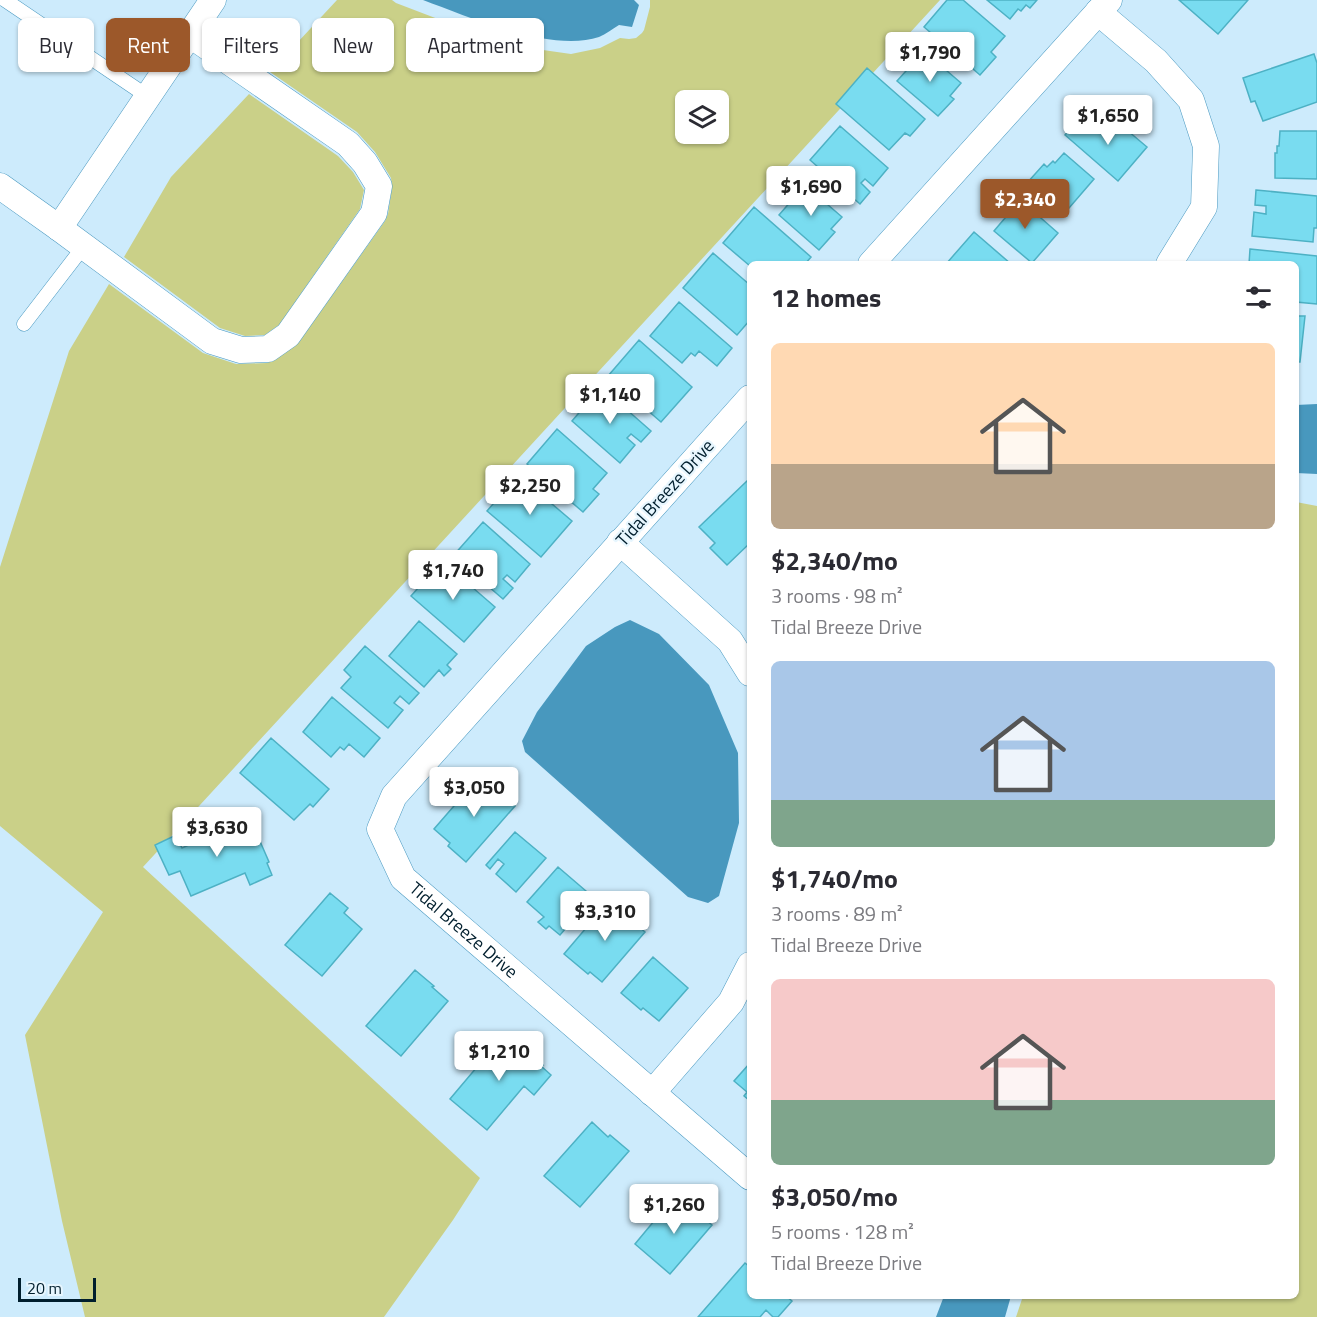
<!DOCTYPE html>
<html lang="en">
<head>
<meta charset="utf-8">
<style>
  :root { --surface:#fff; --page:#f2f2f3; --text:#2b2b33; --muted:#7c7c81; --accent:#9c582a }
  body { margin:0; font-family:"Titillium Web",sans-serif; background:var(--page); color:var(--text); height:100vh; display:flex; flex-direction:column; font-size:22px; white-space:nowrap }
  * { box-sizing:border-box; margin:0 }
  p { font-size:20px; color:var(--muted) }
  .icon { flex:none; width:33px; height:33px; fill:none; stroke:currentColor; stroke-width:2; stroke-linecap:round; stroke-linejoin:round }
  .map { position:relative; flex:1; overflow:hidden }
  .sheet { position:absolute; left:747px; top:261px; width:552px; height:1038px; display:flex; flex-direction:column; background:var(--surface); border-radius:9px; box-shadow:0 2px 4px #0004 }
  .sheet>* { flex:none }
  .hud { position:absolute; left:18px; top:18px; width:570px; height:54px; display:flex; gap:12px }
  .tools { position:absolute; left:675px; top:90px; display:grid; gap:12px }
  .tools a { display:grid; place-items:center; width:54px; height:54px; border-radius:9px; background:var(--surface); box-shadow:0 2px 4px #0004; font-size:30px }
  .scale { position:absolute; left:18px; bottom:15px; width:78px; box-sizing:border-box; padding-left:6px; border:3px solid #001e2d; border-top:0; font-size:16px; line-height:21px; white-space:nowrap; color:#001e2d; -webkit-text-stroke:4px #e7f6fe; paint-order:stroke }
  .price { position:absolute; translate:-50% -51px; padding:0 14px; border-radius:6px; background:#fff; color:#222; font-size:20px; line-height:39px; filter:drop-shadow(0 2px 3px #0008) }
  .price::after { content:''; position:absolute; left:50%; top:36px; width:18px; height:14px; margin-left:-9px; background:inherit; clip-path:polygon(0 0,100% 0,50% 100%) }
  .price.selected { background:var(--accent); color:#fff }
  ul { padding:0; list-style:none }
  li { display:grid; align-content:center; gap:12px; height:318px; padding:0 24px }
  li span { display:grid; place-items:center; height:186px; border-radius:9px; color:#555 }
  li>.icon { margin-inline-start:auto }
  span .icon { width:108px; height:108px; fill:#fffc; stroke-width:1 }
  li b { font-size:26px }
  h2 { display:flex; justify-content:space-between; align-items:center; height:72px; padding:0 24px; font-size:26px }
  .pill { padding:0 21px; border-radius:9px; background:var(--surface); box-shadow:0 2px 4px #0004; font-size:21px; line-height:54px }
  .pill.selected { background:var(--accent); color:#fff }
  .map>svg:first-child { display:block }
  .green { fill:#cad088; fill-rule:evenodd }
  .water { fill:#4898be }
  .building { fill:#79dcf0; stroke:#4db1c4; stroke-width:1.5 }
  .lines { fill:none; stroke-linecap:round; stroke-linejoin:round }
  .service-casing { stroke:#4c9ac1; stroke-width:15 }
  .minor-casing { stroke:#4c9ac1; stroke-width:27 }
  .service { stroke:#fff; stroke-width:14 }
  .minor { stroke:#fff; stroke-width:26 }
  .labels { text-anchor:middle; stroke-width:4.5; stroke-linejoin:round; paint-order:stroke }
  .street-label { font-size:18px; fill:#001e2d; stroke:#e7f6fe }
</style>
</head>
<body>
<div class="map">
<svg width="1317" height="1317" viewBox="0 0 1317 1317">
  <rect width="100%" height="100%" fill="#cdebfc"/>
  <path class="green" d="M337,0H392L396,3L485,37L536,49L571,54L600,48L620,38L629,39L636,38L642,33L644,30L650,7V0H940L143,867L480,1178L453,1220L384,1317H85L62,1221L25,1035L103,912L0,826V567L69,351L109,284L203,353L236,364L267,363L275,360L299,342L385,221L388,214L392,187L391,178L375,152L357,132L270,72ZM686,100H718V134H686Z
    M249,94L338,156L353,172L364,190L360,209L279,325L265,335L245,336L220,328L124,257L171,177Z
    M1296,502L1317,506V1317H1016L1023,1296H1296Z"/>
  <path class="water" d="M423,0H634L639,5L632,27L619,25C612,29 606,34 599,37C551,53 469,17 423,0Z
    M1317,404V474L1296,473V405Z
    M630,620L659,634L709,685L738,753L739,823L719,896L708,903L688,897L525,752L522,741L537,712L586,646L615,627Z
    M944,1296H1011L1005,1317H936Z"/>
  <path class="building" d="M947,0H963L1005,36L991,52L996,57L980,75L924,27Z
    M987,0H1037L1030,8L1026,5L1021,11L1018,9L1010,19Z
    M1179,0H1248L1218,34Z
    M924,51L961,83L950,96L954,99L938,116L897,81Z
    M1314,54L1317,63V102L1263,121L1255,101L1251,102L1243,78Z
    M867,68L925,119L910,136L905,133L889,150L836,104Z
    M1080,117L1098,132L1102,127L1106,130L1115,120L1147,147L1118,181L1065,135Z
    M840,126L888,168L873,186L865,179L861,183L870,192L860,204L810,160Z
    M1280,131H1317V179L1275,178V153H1277V146H1279Z
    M1064,153L1094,179L1063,215L1027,183L1044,164L1047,167L1053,161L1055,163Z
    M805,185L842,217L831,229L835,232L819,250L779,215Z
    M1256,190L1317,196V228H1314L1313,242L1252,236L1254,212L1266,214V206L1255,205Z
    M1017,197L1058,233L1032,263L994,231L1005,218L1002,215Z
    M754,207L811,257L805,264H750V266L723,243Z
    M974,232L1011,264H946Z
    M1250,249L1317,256V304L1296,302V264H1249Z
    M713,253L750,285V320L737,335L683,288Z
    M679,302L732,348L717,366L699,351L695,356L691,353L682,363L650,336Z
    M1296,316H1305L1300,362H1296Z
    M639,340L692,387L661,422L608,376Z
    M601,387L651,431L641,442L631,434L627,438L635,445L620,463L572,421Z
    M557,429L607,473L593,489L599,494L583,512L527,464Z
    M518,475L572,521L541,557L487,511Z
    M748,480L750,482V543L727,565L710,548L715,543L699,527Z
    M483,522L530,564L515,582L507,575L503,579L513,588L503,599L453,556Z
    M442,561L495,607L464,642L411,596Z
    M419,621L457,654L447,665L451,669L444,676L439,670L424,687L389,656Z
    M365,646L419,693L409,704L400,696L394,703L403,710L388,728L341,688L351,677L344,670Z
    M332,697L380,738L364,757L349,744L344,750L340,747L331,757L303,732Z
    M271,738L329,789L313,807L310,804L294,820L240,773Z
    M480,776L515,806L466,862L448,846L450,843L434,829Z
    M248,819L257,841L259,839L269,862L267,863L272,875L250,885L245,873L191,896L180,871L169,875L155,845L176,835L182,848Z
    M515,832L546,858L516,892L496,874L504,864L498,859L490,869L486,865Z
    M558,867L593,897L560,935L549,926L546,929L538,922L544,917L527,902Z
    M330,893L348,908L344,913L362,929L322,976L285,945Z
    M609,901L645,932L602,982L590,972L588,974L564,954Z
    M653,957L688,988L659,1021L643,1008L641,1010L621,993Z
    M415,970L434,986L432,987L448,1001L401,1056L366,1026Z
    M504,1035L522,1050L524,1048L543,1065L541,1066L551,1075L534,1095L524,1086L487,1130L450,1099Z
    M750,1063V1101L744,1096L747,1092L734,1081Z
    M592,1122L608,1137L610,1135L629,1151L580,1207L544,1176Z
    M674,1197L690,1211L696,1205L704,1212L701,1216L712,1225L670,1274L635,1244Z
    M745,1263L750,1267V1296H786L792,1301L778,1317H773L766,1310L760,1317H698Z"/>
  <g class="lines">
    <g class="service-casing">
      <path id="service" d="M5,0L147,96
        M24,324L84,246"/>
    </g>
    <g class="minor-casing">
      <g id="minor">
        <path d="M1098,12L1156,61L1191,100L1206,146L1204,207L1169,264"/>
        <path d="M0,186L59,228L212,341L241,350L268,349L288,335L374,213L379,186L365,163L348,144L189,34"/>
        <path d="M59,228L213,0"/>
        <path d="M871,264L1109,0"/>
        <path id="s1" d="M750,398L394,796L380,829L403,878L750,1177"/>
        <path d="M620,542L730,641L750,673"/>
        <path d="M652,1093L731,1002L750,965"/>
      </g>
    </g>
    <use href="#service" class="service"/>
    <use href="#minor" class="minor"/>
  </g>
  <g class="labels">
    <g class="street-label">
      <text transform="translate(665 493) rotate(-48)" y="6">Tidal Breeze Drive</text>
      <text dy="6" stroke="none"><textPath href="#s1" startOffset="704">Tidal Breeze Drive</textPath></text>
    </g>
  </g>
</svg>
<div class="tools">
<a><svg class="icon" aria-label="layers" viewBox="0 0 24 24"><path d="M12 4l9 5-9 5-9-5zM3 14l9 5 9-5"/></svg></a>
</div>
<div class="scale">20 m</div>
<b class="price" style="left:930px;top:83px">$1,790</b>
<b class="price" style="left:1108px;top:146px">$1,650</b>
<b class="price" style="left:811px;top:217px">$1,690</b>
<b class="price selected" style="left:1025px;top:230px">$2,340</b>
<b class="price" style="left:610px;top:425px">$1,140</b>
<b class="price" style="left:530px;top:516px">$2,250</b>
<b class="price" style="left:453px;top:601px">$1,740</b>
<b class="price" style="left:474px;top:818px">$3,050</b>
<b class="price" style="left:217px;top:858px">$3,630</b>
<b class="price" style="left:605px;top:942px">$3,310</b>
<b class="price" style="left:499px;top:1082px">$1,210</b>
<b class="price" style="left:674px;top:1235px">$1,260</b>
<div class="hud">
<a class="pill">Buy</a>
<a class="pill selected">Rent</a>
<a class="pill">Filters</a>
<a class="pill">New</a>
<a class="pill">Apartment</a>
</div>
<section class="sheet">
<h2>12 homes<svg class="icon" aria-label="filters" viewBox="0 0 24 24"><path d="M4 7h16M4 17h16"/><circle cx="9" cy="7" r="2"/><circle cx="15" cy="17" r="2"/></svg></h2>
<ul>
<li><span style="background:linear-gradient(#ffd9b3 65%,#b9a48a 0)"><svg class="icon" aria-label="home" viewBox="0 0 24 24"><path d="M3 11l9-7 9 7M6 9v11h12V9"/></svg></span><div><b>$2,340/mo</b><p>3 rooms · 98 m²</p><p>Tidal Breeze Drive</p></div></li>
<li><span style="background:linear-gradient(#a9c7e8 75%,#7fa58c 0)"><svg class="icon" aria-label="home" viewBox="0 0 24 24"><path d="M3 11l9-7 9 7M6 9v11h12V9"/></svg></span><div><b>$1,740/mo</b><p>3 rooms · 89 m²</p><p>Tidal Breeze Drive</p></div></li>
<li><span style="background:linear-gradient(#f6c9c9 65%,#7fa58c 0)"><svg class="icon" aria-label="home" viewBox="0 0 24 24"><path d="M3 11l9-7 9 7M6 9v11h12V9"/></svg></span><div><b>$3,050/mo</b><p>5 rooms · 128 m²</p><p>Tidal Breeze Drive</p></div></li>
</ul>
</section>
</div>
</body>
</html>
